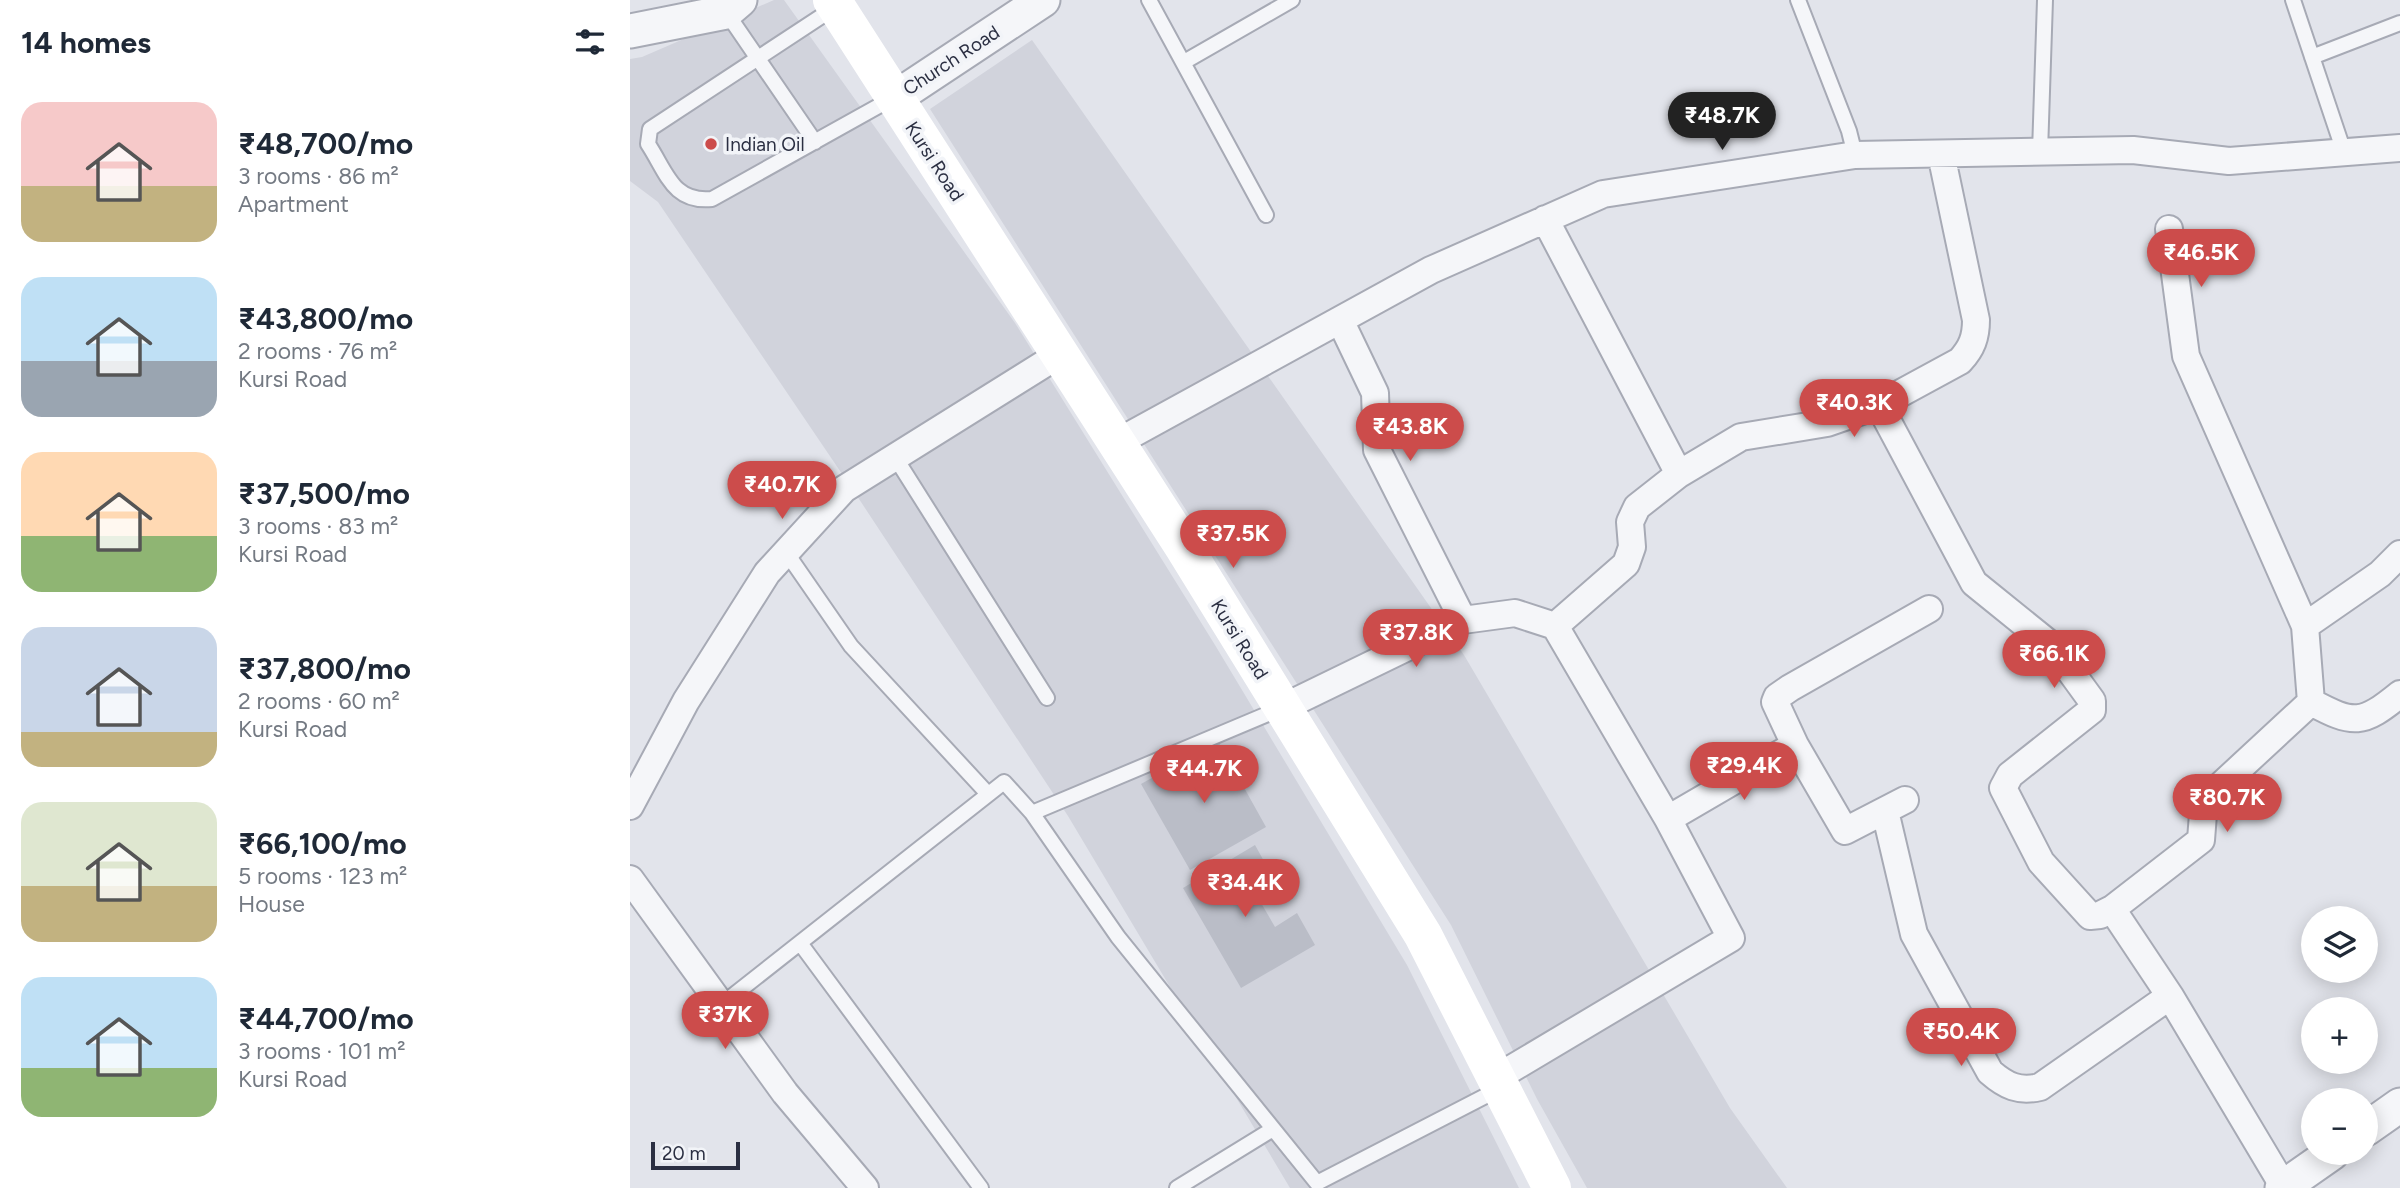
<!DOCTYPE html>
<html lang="en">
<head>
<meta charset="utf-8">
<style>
  :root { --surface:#fff; --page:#f2f2f3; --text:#1f2937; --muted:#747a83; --accent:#cc4c4b }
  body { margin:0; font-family:Figtree,sans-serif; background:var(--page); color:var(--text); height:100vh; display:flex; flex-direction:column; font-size:26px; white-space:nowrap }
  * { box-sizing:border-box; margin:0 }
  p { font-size:23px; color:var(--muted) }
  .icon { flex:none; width:38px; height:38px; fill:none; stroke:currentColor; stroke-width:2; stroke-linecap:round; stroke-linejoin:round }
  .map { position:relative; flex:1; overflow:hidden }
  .side { display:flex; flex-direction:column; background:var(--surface); width:630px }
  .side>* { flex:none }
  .buttons { position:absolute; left:1671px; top:906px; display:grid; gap:14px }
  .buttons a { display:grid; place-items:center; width:77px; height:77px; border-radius:50%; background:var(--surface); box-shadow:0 4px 18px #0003; font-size:35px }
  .scale { position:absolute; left:21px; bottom:18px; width:89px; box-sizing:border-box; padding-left:7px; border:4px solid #2b2f42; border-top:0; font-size:19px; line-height:24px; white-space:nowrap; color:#2b2f42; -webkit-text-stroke:5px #f2f4f8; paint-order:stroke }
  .price { position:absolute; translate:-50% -60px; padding:0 16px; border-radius:24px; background:var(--accent); color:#fff; font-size:23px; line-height:46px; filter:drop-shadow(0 2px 4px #0008) }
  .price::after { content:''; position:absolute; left:50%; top:42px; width:21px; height:16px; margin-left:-10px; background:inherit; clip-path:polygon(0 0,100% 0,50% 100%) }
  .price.current { background:#222; color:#fff }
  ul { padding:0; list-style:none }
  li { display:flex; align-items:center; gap:21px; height:175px; padding:0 21px }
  li span { display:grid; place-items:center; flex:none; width:196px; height:140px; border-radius:21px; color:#555 }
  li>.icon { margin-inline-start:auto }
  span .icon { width:84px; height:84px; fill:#fffc; stroke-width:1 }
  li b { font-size:30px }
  h2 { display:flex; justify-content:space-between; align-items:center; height:84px; padding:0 21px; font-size:30px }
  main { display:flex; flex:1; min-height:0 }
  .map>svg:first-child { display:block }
  .built { fill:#d1d3dc }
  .building { fill:#babdc7 }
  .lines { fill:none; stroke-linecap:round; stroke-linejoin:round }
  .service-casing { stroke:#a7aab5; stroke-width:18 }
  .minor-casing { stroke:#a7aab5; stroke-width:30 }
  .tertiary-casing { stroke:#a7aab5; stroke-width:37 }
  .service { stroke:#f5f6f9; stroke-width:14 }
  .minor { stroke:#f5f6f9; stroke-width:26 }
  .tertiary { stroke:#f5f6f9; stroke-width:33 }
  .secondary { stroke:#fff; stroke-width:38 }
  .poi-dot { fill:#cc4c4b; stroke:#f2f4f8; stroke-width:2.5 }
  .labels { text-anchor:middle; stroke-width:7; stroke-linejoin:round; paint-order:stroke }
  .street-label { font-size:19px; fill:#2b2f42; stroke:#f2f4f8 }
  .poi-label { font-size:19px; fill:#2b2f42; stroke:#f2f4f8; text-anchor:start }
</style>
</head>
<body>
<main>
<section class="side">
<h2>14 homes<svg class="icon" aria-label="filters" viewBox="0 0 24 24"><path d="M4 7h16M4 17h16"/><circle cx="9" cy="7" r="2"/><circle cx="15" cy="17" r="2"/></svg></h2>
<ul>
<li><span style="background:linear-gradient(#f6c9c9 60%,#c2b280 0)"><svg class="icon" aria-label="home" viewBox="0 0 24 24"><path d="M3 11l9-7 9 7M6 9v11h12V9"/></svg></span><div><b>₹48,700/mo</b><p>3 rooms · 86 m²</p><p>Apartment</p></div></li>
<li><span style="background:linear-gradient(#bfe0f5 60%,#9aa5b1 0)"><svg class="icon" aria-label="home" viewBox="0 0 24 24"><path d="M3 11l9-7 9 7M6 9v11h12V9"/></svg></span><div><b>₹43,800/mo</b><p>2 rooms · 76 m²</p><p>Kursi Road</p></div></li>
<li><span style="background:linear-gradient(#ffd9b3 60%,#8fb573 0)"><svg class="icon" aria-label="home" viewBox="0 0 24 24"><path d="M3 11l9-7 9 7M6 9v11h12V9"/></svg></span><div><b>₹37,500/mo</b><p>3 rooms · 83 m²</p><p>Kursi Road</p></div></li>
<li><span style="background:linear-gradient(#c9d6e8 75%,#c2b280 0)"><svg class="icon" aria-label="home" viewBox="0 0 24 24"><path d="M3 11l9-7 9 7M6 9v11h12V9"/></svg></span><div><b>₹37,800/mo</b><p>2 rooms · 60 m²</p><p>Kursi Road</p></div></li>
<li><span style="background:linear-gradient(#dfe7d0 60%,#c2b280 0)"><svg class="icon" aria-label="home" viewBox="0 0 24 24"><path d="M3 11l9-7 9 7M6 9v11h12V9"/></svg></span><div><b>₹66,100/mo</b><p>5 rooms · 123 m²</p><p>House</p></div></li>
<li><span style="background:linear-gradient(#bfe0f5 65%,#8fb573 0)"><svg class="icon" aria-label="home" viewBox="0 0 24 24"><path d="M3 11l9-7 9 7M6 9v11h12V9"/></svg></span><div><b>₹44,700/mo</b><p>3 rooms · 101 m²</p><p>Kursi Road</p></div></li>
</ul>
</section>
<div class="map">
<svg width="1770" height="1188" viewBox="0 0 1770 1188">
  <rect width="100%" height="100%" fill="#e2e4eb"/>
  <path class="built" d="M144,0H154L385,323L585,645L777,965L889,1188H660L438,816L231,502L28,202L0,181V59L12,57Z
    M402,40L834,655L1100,1108L1157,1188H957L907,1099L821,925L300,109Z"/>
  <path class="building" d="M588,741L636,827L560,870L511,784Z
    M625,845L640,872L620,884L645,927L667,913L685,945L611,988L553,888Z"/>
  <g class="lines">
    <g class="service-casing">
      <path id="service" d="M519,0L636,215
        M1168,0L1219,131L1225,155
        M1663,0L1714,152
        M204,8L20,129L18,144C37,173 43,203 82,199L263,98
        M96,12L185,142
        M1682,57L1770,23
        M554,62L662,0
        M1410,152L1415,0
        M265,457L417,698
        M156,552L221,646L358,794
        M402,813L652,708
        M170,943L351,1188
        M91,1005L374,782L402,813L488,937L687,1183L871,1088
        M547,1188L643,1129"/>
    </g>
    <g class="minor-casing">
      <path id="minor" d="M915,219L1049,474
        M1539,229L1556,356L1675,626L1681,702
        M710,320L745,393L747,450L833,620
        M1249,405L1344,583L1422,646L1462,701V710L1380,775L1373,788L1411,862L1460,916L1470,915L1482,909L1571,840L1574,801L1681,702
        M486,443L801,270L973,194L1225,155L1503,150L1599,161L1770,148
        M925,626L996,564L1002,547L1000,522L1007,507L1049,474L1111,437L1197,423L1249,405L1330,361C1342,348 1346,337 1346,320L1311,154
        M1675,626L1750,574L1770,554
        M1681,702C1724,725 1732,725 1770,694
        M652,708L833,620L885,613L925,626L1038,819L1101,938L866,1078
        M1275,800L1215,831L1165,745L1145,702L1147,697L1160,688L1299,609
        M0,806L56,701L137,573L214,489L430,354
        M1255,811L1284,934L1360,1072C1376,1086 1389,1092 1410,1087L1540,996
        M1038,819L1165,745
        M0,879L155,1093L235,1188
        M1482,909L1540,996L1654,1187"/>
    </g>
    <g class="tertiary-casing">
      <path id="tertiary" d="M0,31L96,12L110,0
        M265,98L413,0
        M1736,1129L1770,1105
        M1652,1188L1702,1153"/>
    </g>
    <use href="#service" class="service"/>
    <use href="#minor" class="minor"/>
    <use href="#tertiary" class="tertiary"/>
    <path class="secondary" d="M202,0L553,546L793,935L922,1188"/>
  </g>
  <circle class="poi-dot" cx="81" cy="144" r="7"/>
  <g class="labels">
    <g class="street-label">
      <text transform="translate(321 60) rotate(-33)" y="7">Church Road</text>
      <text transform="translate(305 161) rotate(57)" y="7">Kursi Road</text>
      <text transform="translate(610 639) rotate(58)" y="7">Kursi Road</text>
    </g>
    <g class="poi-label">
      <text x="95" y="151">Indian Oil</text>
    </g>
  </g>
</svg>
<div class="buttons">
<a><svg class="icon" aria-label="layers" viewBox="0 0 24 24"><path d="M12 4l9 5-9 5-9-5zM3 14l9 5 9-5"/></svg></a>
<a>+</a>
<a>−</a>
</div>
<div class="scale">20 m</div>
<b class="price current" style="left:1092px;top:152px">₹48.7K</b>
<b class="price" style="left:1571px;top:289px">₹46.5K</b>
<b class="price" style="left:1224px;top:439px">₹40.3K</b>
<b class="price" style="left:780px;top:463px">₹43.8K</b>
<b class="price" style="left:152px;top:521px">₹40.7K</b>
<b class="price" style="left:603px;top:570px">₹37.5K</b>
<b class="price" style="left:786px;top:669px">₹37.8K</b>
<b class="price" style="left:1424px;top:690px">₹66.1K</b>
<b class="price" style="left:1114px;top:802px">₹29.4K</b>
<b class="price" style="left:574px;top:805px">₹44.7K</b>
<b class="price" style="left:1597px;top:834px">₹80.7K</b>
<b class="price" style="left:615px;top:919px">₹34.4K</b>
<b class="price" style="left:95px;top:1051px">₹37K</b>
<b class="price" style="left:1331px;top:1068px">₹50.4K</b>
</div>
</main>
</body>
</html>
